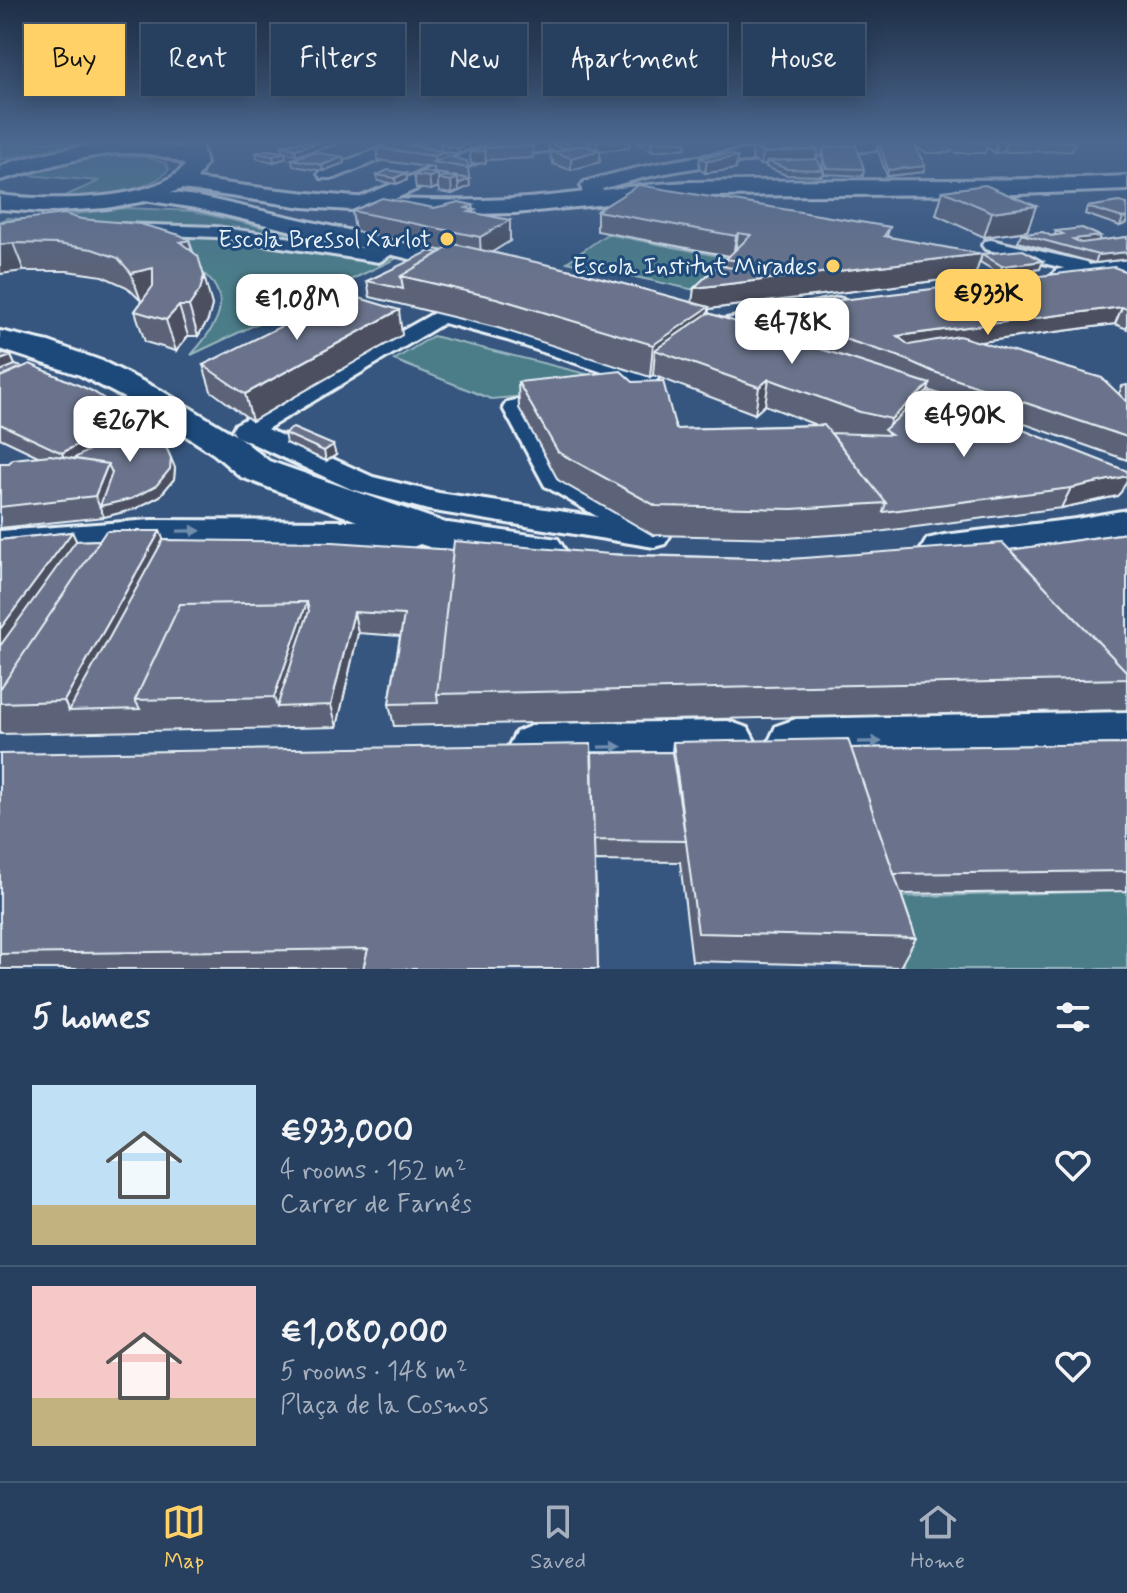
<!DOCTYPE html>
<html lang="en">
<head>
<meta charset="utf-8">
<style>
  :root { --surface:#28405f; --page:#344b68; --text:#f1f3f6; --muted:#a5afbd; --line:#445974; --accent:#ffd166 }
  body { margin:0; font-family:Mynerve,sans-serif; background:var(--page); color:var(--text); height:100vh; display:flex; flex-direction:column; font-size:30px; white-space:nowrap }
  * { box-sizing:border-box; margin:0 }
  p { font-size:26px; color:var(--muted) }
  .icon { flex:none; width:44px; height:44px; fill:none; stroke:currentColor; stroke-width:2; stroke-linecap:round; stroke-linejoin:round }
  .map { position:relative; height:969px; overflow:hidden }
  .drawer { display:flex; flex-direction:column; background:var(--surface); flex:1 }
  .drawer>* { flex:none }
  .top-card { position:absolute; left:24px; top:24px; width:1080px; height:72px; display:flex; gap:16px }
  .price { position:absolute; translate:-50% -68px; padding:0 18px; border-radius:16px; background:#fff; color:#222; font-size:26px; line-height:52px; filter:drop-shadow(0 2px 4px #0008) }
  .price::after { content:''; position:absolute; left:50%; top:48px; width:24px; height:18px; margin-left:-12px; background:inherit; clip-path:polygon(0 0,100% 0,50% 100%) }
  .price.on { background:var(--accent); color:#111 }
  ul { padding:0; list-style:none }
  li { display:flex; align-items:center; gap:24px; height:200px; padding:0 32px }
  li+li { border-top:2px solid var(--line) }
  li span { display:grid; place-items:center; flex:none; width:224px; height:160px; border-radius:0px; color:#555 }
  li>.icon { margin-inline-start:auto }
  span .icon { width:96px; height:96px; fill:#fffc; stroke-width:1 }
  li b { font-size:34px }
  h2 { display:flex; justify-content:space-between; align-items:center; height:96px; padding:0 32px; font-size:34px }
  .chip { padding:0 28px; border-radius:0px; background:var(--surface); box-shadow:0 4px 20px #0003,0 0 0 2px var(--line); font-size:28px; line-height:72px }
  .chip.on { background:var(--accent); color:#111 }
  .dock { display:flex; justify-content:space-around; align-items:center; height:112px; border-top:2px solid var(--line); background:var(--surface); font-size:22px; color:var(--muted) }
  .dock a { display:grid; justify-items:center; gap:4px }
  .dock .on { color:var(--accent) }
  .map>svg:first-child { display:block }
  .green { fill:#4c7d89; stroke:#9ab7c0; stroke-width:2 }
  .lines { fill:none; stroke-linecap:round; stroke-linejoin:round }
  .pedestrian-casing { stroke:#e8f1f8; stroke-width:6 }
  .minor-casing { stroke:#e8f1f8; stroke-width:6 }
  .tertiary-casing { stroke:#e8f1f8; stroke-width:6 }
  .pedestrian { fill:#1f4a7a; fill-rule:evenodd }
  .minor { fill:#1f4a7a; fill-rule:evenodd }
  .tertiary { fill:#1f4a7a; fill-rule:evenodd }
  .wall { fill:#5c6378; stroke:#e8f1f8; stroke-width:2 }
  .shaded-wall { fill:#4b5061; stroke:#e8f1f8; stroke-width:2 }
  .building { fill:#6b738b; stroke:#e8f1f8; stroke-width:2 }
  .oneway { fill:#6f8dac }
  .poi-dot { fill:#ffd166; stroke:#1f4a7a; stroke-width:3 }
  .labels { text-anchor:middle; stroke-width:6; stroke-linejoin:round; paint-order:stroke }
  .far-poi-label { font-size:24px; fill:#e8f1f8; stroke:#1f4a7a; text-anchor:end }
</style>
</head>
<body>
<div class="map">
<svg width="1127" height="969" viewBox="0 0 1127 969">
  <rect width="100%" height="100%" fill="#36567f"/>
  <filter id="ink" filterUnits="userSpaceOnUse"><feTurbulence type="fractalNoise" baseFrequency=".0125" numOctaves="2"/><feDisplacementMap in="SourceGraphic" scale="16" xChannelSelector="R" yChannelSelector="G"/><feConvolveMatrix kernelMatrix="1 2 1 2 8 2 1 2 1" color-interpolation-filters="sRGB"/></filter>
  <g filter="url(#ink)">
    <path class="green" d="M0,142H82L0,160Z
      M109,156L146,157L165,163L169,169C150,194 88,197 58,199L99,181L27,175L68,161Z
      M127,208L192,211L397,258L191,355C221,322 237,293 192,265L0,250V221L8,218L52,221L57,216Z
      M607,234L739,260L708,293L567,262Z
      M433,336L599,377L603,390L491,399L394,360Z
      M1127,891V969H905L882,897Z"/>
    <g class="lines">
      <g class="pedestrian-casing">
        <path id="pedestrian" d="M118,224L216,227L376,250L385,247L394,253L379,262L216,237L112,233L109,229Z
          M991,240L1087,262L1090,266L1080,272L985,249L982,245L985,241Z
          M441,309L523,330L655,373L658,378C634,413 571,409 533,414L568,474L665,528L670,536L665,544L654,547L428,510L351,489L236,436L232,430L236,424ZM444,323L507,340L626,380L610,389L516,400L507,402L503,408L545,486L598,517L439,493L373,477L267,429Z"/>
      </g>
      <g class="minor-casing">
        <path id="minor" d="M397,142H423L335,178H321L318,174L321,170Z
          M493,142H593L585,147L489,157L372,209H356L353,204L356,199Z
          M840,142H913L905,147C803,158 700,158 602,189L604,198L601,203H585L581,186L584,182C668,156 752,149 840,142Z
          M144,189L196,196L477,259L486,262L490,267L486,272L477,275L196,208L137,199L133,195Z
          M1127,260V276L1065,284L1056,282L1052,276L1056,270L1065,268Z
          M839,298L849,301L853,307L849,313L721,338L710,335L706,329L710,323L721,320Z
          M0,331L49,342L102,361L162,391L240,438L269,461L463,529L470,539L463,549L448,553L420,544L403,551C268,544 135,546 0,561V531L151,520L357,521L241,477L214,454L138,405L80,375L0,349Z
          M1127,712V760L796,767L776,760L768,743L776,726L796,719Z
          M728,721L748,728L757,745L748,762L728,769L536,774L516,766L507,749L516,732L536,724Z"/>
      </g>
      <g class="tertiary-casing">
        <path id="tertiary" d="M181,142H201L206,164L197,179C301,195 405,204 511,199C571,196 631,184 691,182C837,178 982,183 1127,176V190L1018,194L690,196L515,213L431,215L303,207L182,189L146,201L106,208L43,212L0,209V195C43,201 158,203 185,165C127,136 57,166 0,180V167L11,162C67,147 126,135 183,149Z
          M1127,510V540L1076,551L944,567L927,563L920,551L927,539L944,535L1076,519Z
          M448,523L558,539L565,550L558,561L541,566L431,550L424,539L431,528Z"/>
      </g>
      <use href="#pedestrian" class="pedestrian"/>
      <use href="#minor" class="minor"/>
      <use href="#tertiary" class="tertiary"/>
    </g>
    <path class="wall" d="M295,142H336V145L296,155L285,152L286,158L274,162L258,159L256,153L283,152L282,146Z
      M382,142H403L400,144L441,151L440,142L470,143V149L459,154L446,152V156L468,168L470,186L452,194L439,192L438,187L431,190L416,188L414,175L434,173V168L378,160L377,148L389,144Z
      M589,142H629V148L600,151V162L571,170L553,164V160L551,159L550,153L556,152L548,149V143L574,147L593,148L588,145Z
      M638,142H686V148L651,151Z
      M879,142H1075L1072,151L1004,152L995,153L987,147L985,153H956L950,150V153H927L916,147L925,166L923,172L887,176L877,148Z
      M491,143L533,146V158L486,160V163L471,164L470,152Z
      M753,148L816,159L823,170L822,176L786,175L766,167V165H761L752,160Z
      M823,148L864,169L863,176L824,174L822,154Z
      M700,157H737L736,169L705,173L699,169Z
      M292,159L344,163L323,171L293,166Z
      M406,173L407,180L396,184L378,181L377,175Z
      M943,191L1036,206L1027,231L984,237L936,215Z
      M1127,204V223L1120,226L1085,214L1087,207Z
      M473,205L475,214L510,241L492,252L692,303L725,266L726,259L729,256L597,231V211L890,227L887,236L975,276L709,309L708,313L796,341L784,333L787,312L1127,272V329L1115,324L980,342L1119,394L1122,386L1127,385V460L928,390L927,392L1121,492L1117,496L1061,508L877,532L786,538L653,535L558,480L519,408L518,382L676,429L816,425L765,405L755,414L653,375L650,377L498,328L370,297L367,281L444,251L355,231L352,211L434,208Z
      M81,219L189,240L212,305L208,320L198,336H188L176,351L145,342L135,311L142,301H141L127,287L102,276L67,271H24L0,222Z
      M1056,231L1100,236L1099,241L1127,237V259L1095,263L1018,242L1021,234L1051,236L1055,235Z
      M982,254L1040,269L1000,274L980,262Z
      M402,335L252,421L211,391L203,365Z
      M0,353L11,356L15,365L134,425L175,468L174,479L160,496L135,509L104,517L0,528V463H9L38,456L0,438Z
      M284,433L336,455L326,461L286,443Z
      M160,531L163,540L453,550L791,559L1010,550L1127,533V710L394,726L389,704L400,636L358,633L337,727L0,734V540L72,532L76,541L100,540Z
      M673,742L851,748L1127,744V891L901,894L916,938L900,967L692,961L680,862L595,861L598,969H0V754L672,752Z"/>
    <path class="shaded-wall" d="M321,142H336V145L296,155L295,149Z
      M597,142H629V148L600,151V162L571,170V158L597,151Z
      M652,142H686V148L651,151Z
      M998,142H1007L1004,152L995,153Z
      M470,143V149L459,154L458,148Z
      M818,149L816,160L767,161L766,165H761L763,153Z
      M485,151L486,163L471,164L470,152Z
      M285,152L286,158L274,162L273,156Z
      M446,152L447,164L434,162V156Z
      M343,157L344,163L323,171L322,165Z
      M737,157L736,169L705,173L707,161Z
      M925,166L923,172L887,176L888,170Z
      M406,173L407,180L396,184L395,178Z
      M438,174V187L431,190L429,177Z
      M458,178L459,191L452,194L451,181Z
      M469,179L470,186L459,191L458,184Z
      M1036,206L1027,231L984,237L992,212Z
      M1127,217V223L1120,226L1123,218Z
      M510,220V241L481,259L480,237Z
      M738,233L735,254L733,257L736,236Z
      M1100,236L1097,244L1070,247L1073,239Z
      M189,240L196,267L180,242Z
      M13,243L24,271L0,274V245Z
      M1127,252V259L1095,263L1098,255Z
      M982,254L975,276L709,309L706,338L655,350L653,375L650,377L653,345L691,311L694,288Z
      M1043,261L1040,269L1000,274L1002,266Z
      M153,268L162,297L141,301L131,273Z
      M204,276L212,305L208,320L198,336L189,306Z
      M179,306L188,336L176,351L166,320Z
      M1122,307L1115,324L892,354L897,336Z
      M399,310L402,335L252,421L245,394Z
      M11,356L19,374L0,382V360Z
      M769,379L765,405L755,414L759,387Z
      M930,384L922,411L891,435L887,432L891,419Z
      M131,416L138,434L66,462L62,453Z
      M333,445L336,455L326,461L324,451Z
      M171,458L175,468L174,479L160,496L135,509L104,517L95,496L108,464Z
      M1127,476V480L1121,492L1117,496L1061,508L1071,488Z
      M160,531L171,560L69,711L64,701Z
      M72,532L86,561L0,687V629Z
      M307,602L315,633L277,707L274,697Z
      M354,612L358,633L337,727L331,705Z"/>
    <path class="building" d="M295,142H321L295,149L282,146Z
      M393,142L446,152L434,156L377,148Z
      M446,142H467L470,143L458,148L440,145Z
      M528,142L533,146L483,148L485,151L470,152L491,143Z
      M565,142L574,147L566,149L548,143Z
      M879,142H913L925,166L888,170Z
      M416,143L429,145L424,148L410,145Z
      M808,143L818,149L763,153L753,148Z
      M582,145L600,150L571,158L553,152Z
      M856,145L864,169L826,168L823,148Z
      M266,150L285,152L273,156L256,153Z
      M313,152L343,157L322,165L292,159Z
      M730,154L737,157L707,161L700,157Z
      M448,156L467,161L468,168L433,162Z
      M817,159L823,170L787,169L767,161Z
      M388,170L406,173L395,178L377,175Z
      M423,171L438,174L429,177L414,175Z
      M434,173L449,175L438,179V174Z
      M445,176L458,178L451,181L437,179Z
      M453,176L469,179L458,184V178L452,177Z
      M639,185L890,227L884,236L982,254L694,288L718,265L732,268L739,261L726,259L751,235L738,233L736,236L597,211Z
      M985,185L1036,206L992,212L943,191Z
      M382,198L434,208L459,202L473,205L466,208L475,210L469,212L510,220L480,237L352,211Z
      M1119,202L1127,204V217L1123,218L1087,207Z
      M64,214L81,219L140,224L180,235L189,240L180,242L198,256L204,276L200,290L189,306H179L166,320L135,311L153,286V268L131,273L118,258L92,249L57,244L13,243L0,245V222Z
      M1082,228L1100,236L1073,239L1081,243L1127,237V252L1098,255L1021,234L1043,232L1051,236L1063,234L1056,231Z
      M454,244L576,271L709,307L653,345L496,298L401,276Z
      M1023,250L1043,261L1002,266L982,254Z
      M430,251L440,253L401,276L403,289L367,281Z
      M1114,267L1127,272V309L1122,307L897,336L909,345L959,336L1102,378L1127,402V437L934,372L898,356L800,325L787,316V312L800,305Z
      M346,294L399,310L245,394L203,365Z
      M708,313L930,384L891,419L860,412L769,379L759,387L655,350Z
      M0,353L11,356L0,360Z
      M30,364L92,391L131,416L62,453L0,424V377Z
      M15,365L22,367L0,377V371Z
      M621,371L633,382L663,381L676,429L824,425L886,503L792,509L656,506L558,452L518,382Z
      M927,392L1127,471V476L1071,488L883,512L886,503L831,433L891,435L884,430Z
      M134,425L167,449L171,458L170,469L156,486L131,499L100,506L112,473L108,464L73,459Z
      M293,428L333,445L324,451L284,433Z
      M50,455L108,464L95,496L0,507V463H9L13,459Z
      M106,531H160L64,701L0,703V689Z
      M72,532L0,629V540Z
      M1127,533V672L1010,550Z
      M100,540L0,689V646L76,541Z
      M163,540L333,542L453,550L437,694L438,703L389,704L404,615L354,612L331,705L277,707L309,611L307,602L180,604L135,700L140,709L69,711Z
      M454,541L622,555L791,559L1003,543L1127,672V679L437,694Z
      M307,602L274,697L135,700L180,604Z
      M848,739L916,938L698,933L673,742Z
      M591,744L598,969H363L368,949L0,954V754Z
      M1127,744V871L894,874L851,748Z
      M672,752L686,841L594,840L592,753Z"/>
    <defs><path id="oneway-solid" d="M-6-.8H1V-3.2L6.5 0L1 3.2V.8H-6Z" transform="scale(2)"/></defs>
    <g class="oneway">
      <use href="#oneway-solid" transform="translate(189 531) rotate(-1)"/>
      <use href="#oneway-solid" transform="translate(870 742) rotate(-1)"/>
      <use href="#oneway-solid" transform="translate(610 747) rotate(-1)"/>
    </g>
  </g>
  <linearGradient id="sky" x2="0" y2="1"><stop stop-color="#1e2f46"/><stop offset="0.51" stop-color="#4c6890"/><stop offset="1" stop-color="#4c6890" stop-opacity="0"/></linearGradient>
  <rect width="1127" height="278" fill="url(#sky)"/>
  <g class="poi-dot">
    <circle cx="447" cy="239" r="8"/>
    <circle cx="833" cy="266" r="8"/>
  </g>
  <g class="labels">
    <g class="far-poi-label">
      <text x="431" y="247">Escola Bressol Xarlot</text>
      <text x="817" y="274">Escola Institut Mirades</text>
    </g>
  </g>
</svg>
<b class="price on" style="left:988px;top:337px">€933K</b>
<b class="price" style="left:297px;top:342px">€1.08M</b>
<b class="price" style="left:792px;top:366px">€478K</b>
<b class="price" style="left:964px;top:459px">€490K</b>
<b class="price" style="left:130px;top:464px">€267K</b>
<div class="top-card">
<a class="chip on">Buy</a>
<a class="chip">Rent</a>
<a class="chip">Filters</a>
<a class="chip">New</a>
<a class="chip">Apartment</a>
<a class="chip">House</a>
</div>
</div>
<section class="drawer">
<h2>5 homes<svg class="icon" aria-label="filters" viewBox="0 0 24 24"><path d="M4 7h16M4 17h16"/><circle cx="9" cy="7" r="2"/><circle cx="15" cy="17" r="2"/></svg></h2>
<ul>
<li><span style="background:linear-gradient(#bfe0f5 75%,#c2b280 0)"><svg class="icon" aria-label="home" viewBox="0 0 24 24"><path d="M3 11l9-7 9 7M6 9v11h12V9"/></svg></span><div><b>€933,000</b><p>4 rooms · 152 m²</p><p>Carrer de Farnés</p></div><svg class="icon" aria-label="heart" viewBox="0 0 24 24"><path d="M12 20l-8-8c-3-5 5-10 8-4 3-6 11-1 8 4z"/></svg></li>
<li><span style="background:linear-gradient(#f6c9c9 70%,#c2b280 0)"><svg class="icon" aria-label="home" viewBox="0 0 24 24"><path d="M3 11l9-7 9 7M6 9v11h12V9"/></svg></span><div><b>€1,080,000</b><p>5 rooms · 148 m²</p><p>Plaça de la Cosmos</p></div><svg class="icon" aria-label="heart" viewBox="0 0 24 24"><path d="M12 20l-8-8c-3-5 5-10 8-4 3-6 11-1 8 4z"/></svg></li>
</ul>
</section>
<nav class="dock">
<a class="on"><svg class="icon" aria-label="map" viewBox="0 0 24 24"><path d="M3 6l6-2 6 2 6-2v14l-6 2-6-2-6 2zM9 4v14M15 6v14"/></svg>Map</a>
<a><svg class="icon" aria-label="saved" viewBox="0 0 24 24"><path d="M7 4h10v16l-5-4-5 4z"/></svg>Saved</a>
<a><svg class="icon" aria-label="home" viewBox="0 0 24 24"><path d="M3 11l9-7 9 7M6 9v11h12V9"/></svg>Home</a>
</nav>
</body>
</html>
